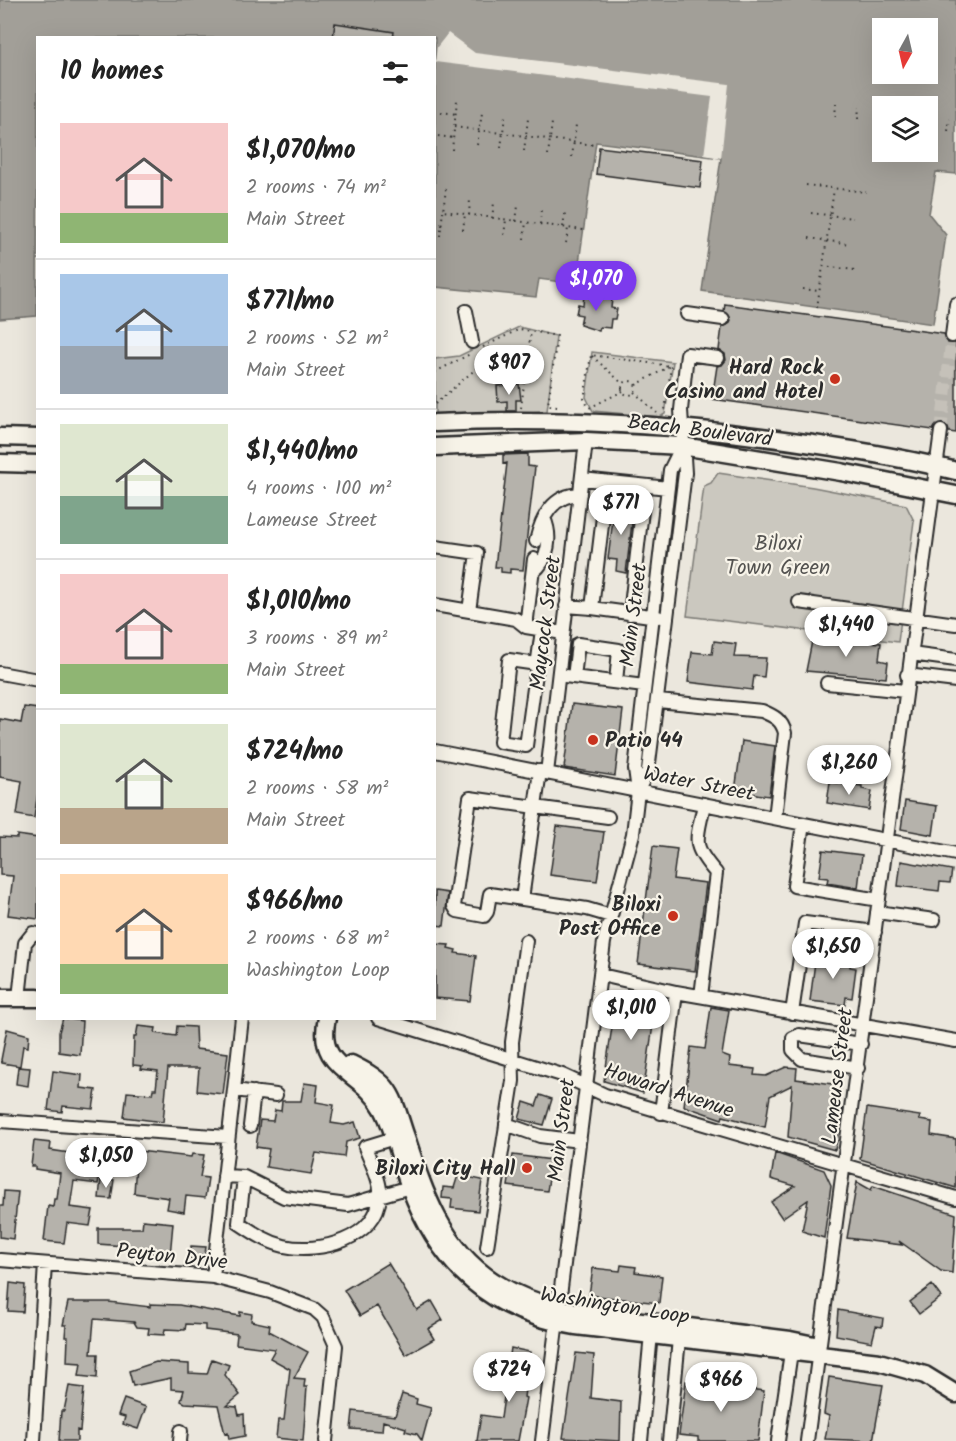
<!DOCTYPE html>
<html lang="en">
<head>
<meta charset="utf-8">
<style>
  :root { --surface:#fff; --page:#f2f2f2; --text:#222; --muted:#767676; --line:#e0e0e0; --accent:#7c3aed }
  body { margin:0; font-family:Kalam,sans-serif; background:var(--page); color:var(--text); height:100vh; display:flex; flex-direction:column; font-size:22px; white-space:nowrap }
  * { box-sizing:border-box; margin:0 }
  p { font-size:20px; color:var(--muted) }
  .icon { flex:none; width:33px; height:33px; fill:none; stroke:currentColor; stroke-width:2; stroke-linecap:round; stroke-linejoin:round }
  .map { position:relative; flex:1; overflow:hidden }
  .details { position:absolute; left:36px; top:36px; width:400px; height:984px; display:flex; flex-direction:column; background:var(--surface); border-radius:0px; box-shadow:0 6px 24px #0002 }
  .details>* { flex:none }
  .needle { width:39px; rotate:188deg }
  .tools { position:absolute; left:872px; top:18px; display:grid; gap:12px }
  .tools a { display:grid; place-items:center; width:66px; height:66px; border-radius:0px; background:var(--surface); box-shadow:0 6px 24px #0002; font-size:30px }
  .price { position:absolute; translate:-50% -51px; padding:0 14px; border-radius:21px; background:#fff; color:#222; font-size:20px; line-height:39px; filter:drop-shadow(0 2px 3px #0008) }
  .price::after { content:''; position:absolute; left:50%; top:36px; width:18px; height:14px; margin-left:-9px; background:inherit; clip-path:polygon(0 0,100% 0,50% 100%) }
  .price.on { background:var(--accent); color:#fff }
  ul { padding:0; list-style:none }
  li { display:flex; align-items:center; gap:18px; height:150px; padding:0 24px }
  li+li { border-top:2px solid var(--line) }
  li span { display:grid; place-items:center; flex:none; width:168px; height:120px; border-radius:0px; color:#555 }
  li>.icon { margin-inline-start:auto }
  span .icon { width:72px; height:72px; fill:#fffc; stroke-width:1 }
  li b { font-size:26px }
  h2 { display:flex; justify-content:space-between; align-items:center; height:72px; padding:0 24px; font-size:26px }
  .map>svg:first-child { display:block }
  .green { fill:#cbc8bf; stroke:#7b7a75; stroke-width:1.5 }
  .water { fill:#a29f98; stroke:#72716c; stroke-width:1.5; fill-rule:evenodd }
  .pier { fill:#ebe7dd }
  .building { fill:#b5b2ab; stroke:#2b2b2b; stroke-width:1.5 }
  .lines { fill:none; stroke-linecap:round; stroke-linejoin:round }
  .minor-tunnel { stroke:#c5c1b9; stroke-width:12; stroke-dasharray:12 6; stroke-linecap:butt }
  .minor-casing { stroke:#2b2b2b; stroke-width:16 }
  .major-casing { stroke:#2b2b2b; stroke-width:21 }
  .path { stroke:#2b2b2b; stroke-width:2; stroke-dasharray:1.5 4.5; stroke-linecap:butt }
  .minor { stroke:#f7f3e8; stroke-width:12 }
  .major { stroke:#f7f3e8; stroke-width:16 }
  .poi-dot { fill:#c8321e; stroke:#f7f3e8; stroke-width:2 }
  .labels { text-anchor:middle; stroke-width:4.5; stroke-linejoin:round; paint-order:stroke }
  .poi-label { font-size:21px; font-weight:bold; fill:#2b2b2b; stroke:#f7f3e8; text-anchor:end }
  .street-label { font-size:21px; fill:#2b2b2b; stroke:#f7f3e8 }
  .park-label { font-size:21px; fill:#535250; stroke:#f7f3e8 }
</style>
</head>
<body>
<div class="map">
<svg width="956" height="1441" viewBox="0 0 956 1441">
  <rect width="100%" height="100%" fill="#ebe7dd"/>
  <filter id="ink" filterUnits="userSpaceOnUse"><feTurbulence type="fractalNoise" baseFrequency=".0167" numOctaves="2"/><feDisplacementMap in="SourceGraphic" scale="12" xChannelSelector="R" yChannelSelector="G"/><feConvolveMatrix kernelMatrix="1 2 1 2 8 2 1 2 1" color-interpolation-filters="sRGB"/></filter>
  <g filter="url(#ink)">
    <path class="green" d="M519,327L556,336L547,411L435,417V359L459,356Z
      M592,352L673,362L665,414L660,417L593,411L586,397Z
      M718,473L813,487L906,505L914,521L898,642L687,616L704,486L711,483Z"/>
    <path class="water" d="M0,0H956V174L936,172L929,214L946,235L933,324L702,291L721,158L596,142L576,284L539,279L536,297L435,287V38H38L37,316L0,319ZM882,28H927V74H882ZM882,106H927V152H882Z"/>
    <path class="pier" d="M448,33L475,53L729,84L721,158L704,155L712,97L435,62L437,47Z"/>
    <path class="building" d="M335,23L394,32L393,38H333Z
      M599,147L703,160L700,188L596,174Z
      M593,294L612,299L611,308L617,309L615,319H611L610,328L600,327L599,331L580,325L582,315L576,314L578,304L583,305L584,295L593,297Z
      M725,304L944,334L948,343H956V433L949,432L948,427L943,423L937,424L933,430L712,399L717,366L722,365L726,360L725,354L719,350L722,327L729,324L731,320L724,311Z
      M519,384L521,400H516V411H507V401L498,402L497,386Z
      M528,454V466L535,467L523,570L510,569V573L501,572V567H495L507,463L503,464V455Z
      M615,504L634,506L626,573L616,571L617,560L608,559Z
      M813,636L881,643L879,660L888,662L886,678L806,671Z
      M714,641L736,644L734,657L766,658L764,677L754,676L752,690L688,682L692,652L712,654Z
      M572,704L623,710L615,776L564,768Z
      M24,707L38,709V792L34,818L17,815L22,781L0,777V719L21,723Z
      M742,741L775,746L769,796L735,791Z
      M830,782L862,786V789L872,791L869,810L827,803Z
      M905,801L937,806L933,835L901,829Z
      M557,826L604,832L597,881L550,875Z
      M17,835L38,838V919L8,915L13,876L0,875V837L17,838Z
      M653,846L677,849L673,879L706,883L695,971L638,964Z
      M823,850L862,855L858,888L827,883L828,878L819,877Z
      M901,861L952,870L950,883L940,882L939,891L898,886Z
      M435,891L448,893L444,926L435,925Z
      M435,944L449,945L448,948L456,950L455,953L476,956L470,1001L435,998Z
      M816,954L851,958L850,967L856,968L852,998L846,997L845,1005L810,1001Z
      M617,993L657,998L643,1093L604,1081Z
      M711,1007L729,1010L722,1055L730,1058L729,1066L755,1069L754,1075L766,1076L786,1067L797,1068L796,1079L840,1085L837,1108L843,1110L835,1150L788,1137L792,1085L770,1096L765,1127L723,1116L722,1119L684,1106L691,1047L705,1049Z
      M63,1018L82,1021L80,1055L59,1052V1032Z
      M138,1026L156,1028L155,1033L176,1036L177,1026L195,1027L196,1049L228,1053L223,1094L197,1091L199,1068H168L163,1122L124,1117L127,1092L152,1094L153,1089H156L158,1071L141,1069L142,1066L133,1065L134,1037H136Z
      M7,1029L29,1035L28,1047L23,1046L20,1066L2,1063L1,1060Z
      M18,1067L30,1068L28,1086L16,1084Z
      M53,1071L82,1075L81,1088L96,1090L93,1109L63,1106L62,1112L48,1110Z
      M304,1083L318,1085L316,1102L334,1105L331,1123L344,1125L355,1122L360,1138L346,1142L344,1157L316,1153L311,1174L266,1167L269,1149L256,1147L260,1120L273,1121L275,1110L281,1111L282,1101H301Z
      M540,1095L552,1099L544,1125L519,1119L524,1102L536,1106Z
      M867,1108L920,1116L919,1120L932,1122L931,1135L956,1139V1188L860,1159Z
      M34,1141L51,1143L50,1150L83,1155L86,1145L114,1149L115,1141L131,1143L130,1150L191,1157L192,1154L204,1155L200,1177L208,1178L205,1198L186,1196L184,1212L167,1209L169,1198L134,1193L136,1163L102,1159L98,1184L74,1181L70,1207L93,1210L90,1226L67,1223L64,1243L44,1241L48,1206L53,1207L54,1199H57L60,1173L35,1169V1166H31Z
      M775,1153L824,1170L831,1185L824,1238L802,1231L808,1200L782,1218L771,1202L795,1186L771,1179Z
      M513,1155L552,1160L547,1191L508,1186Z
      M458,1175L482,1180L478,1211L451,1208L452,1199L442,1198L443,1187L454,1188Z
      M101,1178L114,1180L111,1199L99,1198Z
      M857,1182L871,1190L873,1186L956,1214L952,1273L941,1271L899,1241L902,1245L847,1238Z
      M4,1191L18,1192L13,1239L0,1237V1206H3Z
      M143,1220L173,1223L170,1256L124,1250V1246L98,1244V1228H142Z
      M191,1246L206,1247L204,1260L190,1259Z
      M388,1263L417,1310L432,1301L443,1320L428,1329L434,1339L406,1355L377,1306L360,1316L344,1290Z
      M621,1265L636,1267L635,1272L662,1276L659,1303L589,1295L593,1268L620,1271Z
      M10,1283L25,1285L23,1312L8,1311Z
      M932,1285L941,1297L919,1314L910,1302Z
      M68,1302H109L150,1307V1304L179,1305L240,1316V1312L252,1314L251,1321L270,1325L269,1331L308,1352L294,1378L305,1379L304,1387H307L303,1441L276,1438L278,1420H284L290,1369L270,1358L275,1349L236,1344L237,1334L205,1330V1325L186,1324L185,1330L165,1329L164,1335L148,1334L149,1328L137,1327L134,1322L94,1319L91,1354H98L97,1378L79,1376L81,1363L67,1362L68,1337H65L66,1325H63Z
      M838,1310L883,1318L882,1327L876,1326L872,1342L836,1335Z
      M511,1348L530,1352L524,1397L526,1398L518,1441H477L481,1415L501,1418Z
      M576,1353L594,1355L591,1398L621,1402L620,1441L563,1438Z
      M212,1359L229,1365L225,1375L240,1395L227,1406L237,1407L239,1415L244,1414L245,1436L229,1439L228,1433L225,1434L218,1405L185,1403L181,1401L184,1390L171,1389V1378L133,1386L129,1371L156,1362L189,1364V1373L207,1374Z
      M829,1377L883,1385L873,1441L825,1439L829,1416L824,1414Z
      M686,1381L764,1391L758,1441H698V1437L679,1435Z
      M69,1386L84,1388L80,1431L77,1430V1441H59L61,1411H64Z
      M402,1394L417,1399L416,1404L431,1408L422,1441L417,1434L405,1431L406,1428L383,1421L382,1431L351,1429L353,1411L395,1416Z
      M124,1399L146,1407L138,1429L123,1424L125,1417L118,1415Z"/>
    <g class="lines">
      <path class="minor-tunnel" d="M941,431L952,336"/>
      <g class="minor-casing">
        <path id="minor" d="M466,311L472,342
          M687,314L723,319
          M952,336L956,304
          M582,479L668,488
          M536,541C542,516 553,495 580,494
          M435,547L477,553L469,611
          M533,572C549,560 552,536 544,518
          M799,602L956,624
          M435,605L516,619L526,627L563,633
          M566,606L592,608
          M630,614L643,502C634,491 614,488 605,500L592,608L658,617
          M526,627L534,559
          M911,654L956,660
          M537,664L509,660L500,742L526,746L542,630
          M0,673L38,680
          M907,675L956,681
          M565,676L644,686
          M574,677L578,644L619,650L616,682
          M827,683L905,691
          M658,701L762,711C774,716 782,720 785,733L775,818
          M435,751L956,854
          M540,771L535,807L470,798L454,906L457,911L484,916L487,912L490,894L587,909L611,916
          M547,773L586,441
          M638,790L648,771L685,473L681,410L687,354L718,358
          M803,824L794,886L879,900
          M522,899L535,807L608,817
          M877,912L934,920
          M601,975L676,992L956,1041
          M701,996L716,873C690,843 697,841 704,804
          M19,998L25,943L33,933L38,934
          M792,1013L805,923L875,932
          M378,1018L562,1075L605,1095L956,1198
          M858,1068L802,1059L793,1050V1038L799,1035L861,1044
          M234,1090L276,1095
          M661,1113L676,992
          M0,1121L228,1137
          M506,1124L540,1136L579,1141
          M250,1126L254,1092
          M224,1176L244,1177L284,1197L348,1205L417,1185
          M244,1177L239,1223C254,1233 267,1242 284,1246C319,1254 377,1239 380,1196C382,1182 370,1161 365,1147L401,1136
          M487,1247L513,1081L512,1042L526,941
          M0,1260L213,1277L270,1292L314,1309L323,1317L336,1346L326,1441
          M213,1277L242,1018
          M34,1441L45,1264
          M180,1441L181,1431
          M542,1441L604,942L633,834L638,791L635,769L670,470L682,446
          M641,1441L651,1334
          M669,1441L679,1339
          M778,1441L791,1352
          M807,1441L941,431"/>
      </g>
      <g class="major-casing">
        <path id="major" d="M435,423C562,417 687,425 813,444C861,451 909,459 956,471
          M0,437L38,438
          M435,447L586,441L682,446L841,472L956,495
          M0,463L38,464
          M0,998H38
          M327,1018C315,1070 361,1069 383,1109C396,1133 400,1162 410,1187C440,1266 491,1313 576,1326L879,1362L925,1375L956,1394
          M351,1064C363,1070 375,1076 385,1087C396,1100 400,1121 406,1137C424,1192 442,1248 493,1281C541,1312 596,1315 650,1322C697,1328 744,1334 790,1340L814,1345"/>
      </g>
      <path class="path" d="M441,112L456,114
        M835,117L836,104
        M858,119L859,107
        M880,122L882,110
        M454,127L595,145
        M948,131L950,119
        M438,136L453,138
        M477,145L482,113
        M501,148L505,116
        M452,150L457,100
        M524,151L528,119
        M548,155L552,123
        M572,157L576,125
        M806,185L866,192
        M446,189L443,211L583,230
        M811,213L853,218
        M469,215L470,199
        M492,218L494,203
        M516,221L518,206
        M435,224L442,225
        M540,224L541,209
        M563,227L565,213
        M463,230L465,214
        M504,235L506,220
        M440,236L443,211
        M809,238L850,244
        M524,239L526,222
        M566,243L568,228
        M823,266L855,270
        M803,289L819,291
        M817,308L834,189
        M483,347L520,329L557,336L548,405L558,406
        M592,356L623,384
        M435,372L470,354
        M622 388a7 7 0 1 1 14 0a7 7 0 1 1-14 0Z
        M636,385L670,366
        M623,391L589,408L584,399L591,355L671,366L665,410
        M634,392L657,413
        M435,404L478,367L490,345
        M521,408L531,331"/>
      <use href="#minor" class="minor"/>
      <use href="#major" class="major"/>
    </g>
  </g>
  <g class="poi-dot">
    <circle cx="835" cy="379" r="6"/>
    <circle cx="593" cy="740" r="6"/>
    <circle cx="673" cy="916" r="6"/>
    <circle cx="527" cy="1168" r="6"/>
  </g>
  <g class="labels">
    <g class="poi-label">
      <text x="823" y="374">Hard Rock<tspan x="823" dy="24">Casino and Hotel</tspan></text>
      <text x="605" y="747" text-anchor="start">Patio 44</text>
      <text x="661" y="911">Biloxi<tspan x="661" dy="24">Post Office</tspan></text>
      <text x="515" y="1175">Biloxi City Hall</text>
    </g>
    <g class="street-label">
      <text transform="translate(700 430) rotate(7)" y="7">Beach Boulevard</text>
      <text transform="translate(633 615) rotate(-83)" y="7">Main Street</text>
      <text transform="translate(545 623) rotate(-83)" y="7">Maycock Street</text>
      <text transform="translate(699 783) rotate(11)" y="7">Water Street</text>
      <text transform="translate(837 1076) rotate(-83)" y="7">Lameuse Street</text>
      <text transform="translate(669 1090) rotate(18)" y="7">Howard Avenue</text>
      <text transform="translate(561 1130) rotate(-83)" y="7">Main Street</text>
      <text transform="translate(172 1256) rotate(6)" y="7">Peyton Drive</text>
      <text transform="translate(615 1305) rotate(9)" y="7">Washington Loop</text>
    </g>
    <g class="park-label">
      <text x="778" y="550">Biloxi<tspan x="778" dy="24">Town Green</tspan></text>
    </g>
  </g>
</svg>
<div class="tools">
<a><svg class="needle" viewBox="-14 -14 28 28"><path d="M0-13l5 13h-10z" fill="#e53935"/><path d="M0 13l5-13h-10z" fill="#767676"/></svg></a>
<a><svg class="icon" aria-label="layers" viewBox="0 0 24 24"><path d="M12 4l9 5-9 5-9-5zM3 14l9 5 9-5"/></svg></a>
</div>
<b class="price on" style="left:596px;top:312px">$1,070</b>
<b class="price" style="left:509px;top:396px">$907</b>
<b class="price" style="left:621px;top:536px">$771</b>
<b class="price" style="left:846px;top:658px">$1,440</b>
<b class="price" style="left:849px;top:796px">$1,260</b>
<b class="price" style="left:833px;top:980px">$1,650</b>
<b class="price" style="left:631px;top:1041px">$1,010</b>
<b class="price" style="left:106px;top:1189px">$1,050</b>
<b class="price" style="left:509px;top:1403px">$724</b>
<b class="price" style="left:721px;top:1413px">$966</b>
<section class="details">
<h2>10 homes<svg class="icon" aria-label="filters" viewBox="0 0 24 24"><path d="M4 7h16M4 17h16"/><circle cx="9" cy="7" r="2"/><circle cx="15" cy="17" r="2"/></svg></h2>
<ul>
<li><span style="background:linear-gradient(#f6c9c9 75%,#8fb573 0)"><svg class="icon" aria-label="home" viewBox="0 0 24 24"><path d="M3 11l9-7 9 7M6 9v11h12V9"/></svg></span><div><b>$1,070/mo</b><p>2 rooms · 74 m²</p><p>Main Street</p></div></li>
<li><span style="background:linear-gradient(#a9c7e8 60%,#9aa5b1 0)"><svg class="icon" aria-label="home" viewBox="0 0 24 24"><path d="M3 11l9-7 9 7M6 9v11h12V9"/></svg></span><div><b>$771/mo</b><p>2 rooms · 52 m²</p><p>Main Street</p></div></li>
<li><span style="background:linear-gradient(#dfe7d0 60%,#7fa58c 0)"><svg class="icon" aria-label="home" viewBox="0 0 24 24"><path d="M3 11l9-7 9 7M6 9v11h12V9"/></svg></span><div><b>$1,440/mo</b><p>4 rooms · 100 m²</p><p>Lameuse Street</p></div></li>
<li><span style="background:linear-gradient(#f6c9c9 75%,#8fb573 0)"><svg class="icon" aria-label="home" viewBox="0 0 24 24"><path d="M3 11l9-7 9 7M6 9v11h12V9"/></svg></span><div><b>$1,010/mo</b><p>3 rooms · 89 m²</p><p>Main Street</p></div></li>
<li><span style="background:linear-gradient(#dfe7d0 70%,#b9a48a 0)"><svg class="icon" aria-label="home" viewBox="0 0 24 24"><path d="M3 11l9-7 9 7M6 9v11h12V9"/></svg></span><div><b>$724/mo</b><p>2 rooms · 58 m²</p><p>Main Street</p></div></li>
<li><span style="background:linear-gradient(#ffd9b3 75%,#8fb573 0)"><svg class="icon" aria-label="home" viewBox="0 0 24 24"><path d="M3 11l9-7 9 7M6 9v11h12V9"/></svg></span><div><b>$966/mo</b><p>2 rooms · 68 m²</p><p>Washington Loop</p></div></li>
</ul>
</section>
</div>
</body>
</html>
